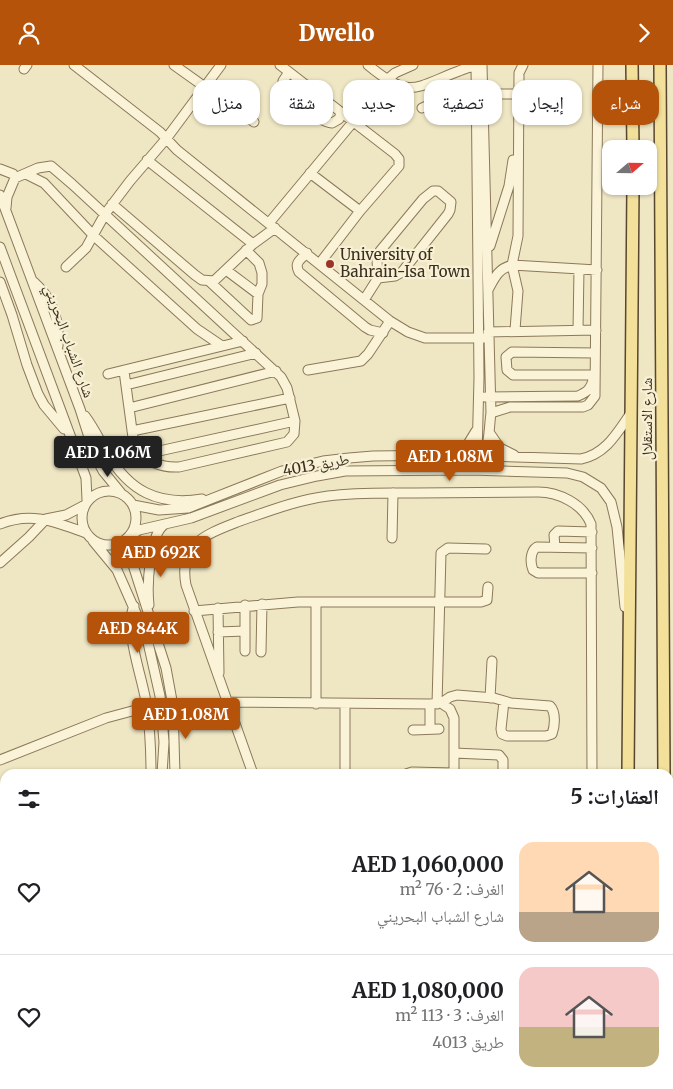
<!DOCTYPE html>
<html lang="ar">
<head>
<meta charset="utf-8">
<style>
  :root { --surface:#fff; --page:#f6f6f6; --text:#202124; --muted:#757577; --line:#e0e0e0; --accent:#b45309 }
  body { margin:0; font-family:Merriweather,"Noto Naskh Arabic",serif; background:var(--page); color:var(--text); direction:rtl; height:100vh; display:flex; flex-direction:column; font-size:19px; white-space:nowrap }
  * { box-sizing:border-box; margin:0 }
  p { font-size:16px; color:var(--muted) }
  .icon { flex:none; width:28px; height:28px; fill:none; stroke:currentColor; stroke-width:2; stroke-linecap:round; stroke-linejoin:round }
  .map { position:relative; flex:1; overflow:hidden; direction:ltr }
  .side { position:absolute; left:0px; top:704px; width:674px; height:321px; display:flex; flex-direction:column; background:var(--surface); border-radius:15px 15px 0 0; box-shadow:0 1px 4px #0004; direction:rtl }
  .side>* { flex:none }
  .banner { position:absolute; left:15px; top:15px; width:644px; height:45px; direction:rtl; display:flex; gap:10px }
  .needle { width:32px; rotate:70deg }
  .tools { position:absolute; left:602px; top:75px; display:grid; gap:10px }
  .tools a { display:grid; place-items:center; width:55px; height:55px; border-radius:10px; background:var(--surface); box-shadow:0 1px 4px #0004; font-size:25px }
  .price { position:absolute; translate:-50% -42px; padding:0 11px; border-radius:5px; background:var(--accent); color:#fff; font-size:16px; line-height:32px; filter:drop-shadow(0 1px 2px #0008) }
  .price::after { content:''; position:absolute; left:50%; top:30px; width:15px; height:11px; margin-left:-8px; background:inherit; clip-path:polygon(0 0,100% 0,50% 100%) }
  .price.current { background:#222; color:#fff }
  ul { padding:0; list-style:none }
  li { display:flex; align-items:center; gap:15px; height:125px; padding:0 15px }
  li+li { border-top:1px solid var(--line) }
  li span { display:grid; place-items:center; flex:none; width:140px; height:100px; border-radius:15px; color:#555 }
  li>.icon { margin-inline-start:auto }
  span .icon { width:60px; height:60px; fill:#fffc; stroke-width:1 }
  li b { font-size:21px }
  h2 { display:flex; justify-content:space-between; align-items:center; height:60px; padding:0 15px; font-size:21px }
  .tag { padding:0 18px; border-radius:15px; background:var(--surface); box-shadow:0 1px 4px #0004; font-size:18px; line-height:45px }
  .tag.current { background:var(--accent); color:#fff }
  header { display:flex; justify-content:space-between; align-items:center; height:65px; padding:0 15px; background:var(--accent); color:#fff; font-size:22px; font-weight:800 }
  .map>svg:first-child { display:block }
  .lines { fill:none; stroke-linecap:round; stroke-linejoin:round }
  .minor-casing { stroke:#8b795a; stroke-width:11 }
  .major-casing { stroke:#58462e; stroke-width:14 }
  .minor { stroke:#faf3d8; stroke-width:9 }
  .major { stroke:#f3e19b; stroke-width:11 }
  .poi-dot { fill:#9b3428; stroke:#f7f0d4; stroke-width:2 }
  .labels { text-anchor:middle; stroke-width:4.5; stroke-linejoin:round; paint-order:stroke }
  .poi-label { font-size:15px; fill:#3a2f1e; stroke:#f7f0d4; text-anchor:start }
  .street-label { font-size:15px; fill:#3a2f1e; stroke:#f7f0d4 }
</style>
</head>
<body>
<header><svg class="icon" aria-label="forward" viewBox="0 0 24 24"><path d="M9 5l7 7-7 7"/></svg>Dwello<svg class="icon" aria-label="person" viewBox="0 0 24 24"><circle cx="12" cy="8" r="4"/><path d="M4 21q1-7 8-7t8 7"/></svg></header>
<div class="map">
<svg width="673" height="1024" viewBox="0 0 673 1024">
  <rect width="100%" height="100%" fill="#efe7c4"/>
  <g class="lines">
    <g class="minor-casing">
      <path id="minor" d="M74,0L160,67L177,85L390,256L408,267L425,273H488
        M174,0L254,57
        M280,0L395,89L399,94V101L360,146L320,198
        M368,0C410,35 414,23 459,6C466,3 473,0 481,3
        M476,0L479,313L477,391L478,395
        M24,4L27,0
        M289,7L283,16C284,30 319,57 332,58L339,54L341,48
        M437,15L443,33
        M483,29H514
        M422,43L460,26
        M147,95L253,179
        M0,104L13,109L15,113L7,132L6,143
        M310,108L360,146
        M26,109L44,118L94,171L197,264L222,281
        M15,113L38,103L51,101L72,119L281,312L287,323L295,356L294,369L287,377L179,402C162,403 142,396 134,380L124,306
        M433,126H438L451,137L450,145L448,149L402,207L395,211L378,213L377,195L380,186L423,134Z
        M0,130L80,344L95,391L103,406L121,428
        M112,139L195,210L202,215L214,216L253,179L275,163
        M269,158L353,57L379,22L395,8L413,0
        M490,181L509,121L513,95
        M0,182L86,413L87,435
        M307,188C300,195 294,198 299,207L365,262L370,265L383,268
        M66,202L86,183L105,149L130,116L166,74L221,0
        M226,205L258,229
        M209,216L251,255L257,253L258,229L262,219V208L259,198L246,185
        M0,217L12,250L27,300L38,329L44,340L64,364
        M34,217C53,234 60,255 58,281
        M488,225C495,212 498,204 512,200L597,205
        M364,235L378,213
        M515,265L518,226L512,200L518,171L519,8L523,0
        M578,265L579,204
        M488,267L596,265
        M308,305L361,296L368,289L390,256
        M108,309L243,276
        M594,310H513L507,305L506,292L512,287L595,288
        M126,320L256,288
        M485,332L578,331C587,327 591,324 593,315
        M129,343L276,306
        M491,348L510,342H583L588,340L595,331L598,0
        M85,351C94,363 100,376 107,388C129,426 158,441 202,434
        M132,366L290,333
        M489,367L500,383L514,390
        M141,390L295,356
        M453,390L468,379L476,366
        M471,405C491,394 488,368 491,348L482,0
        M82 453a27 27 0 1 1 54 0a27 27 0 1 1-54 0Z
        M133,440L159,445L188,443L282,406L323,396L349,393L373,391L453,390L581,394C606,389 617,368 631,348
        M0,459C32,446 55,457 86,468
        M128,472L139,465L191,453L280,420L317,411L345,406L471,405L567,408L583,412L601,423L611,437L617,462L625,542
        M392,473L393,428
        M125,475L166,603L173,641L175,709
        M93,476L117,505L147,573L160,631L164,677L162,709
        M555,482L554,470L558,466L592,467
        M0,498L29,472L46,454L66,450L83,441
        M592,508H538L533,505C530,498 530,486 537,482L592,483
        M149,540C147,522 149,469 165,459
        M245,540V586
        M134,541C123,565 144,616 147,643C150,665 151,687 151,709
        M218,543L219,608
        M194,546L298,537H481L487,535L488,522
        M218,567L245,566
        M261,587L262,539
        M490,633L492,596
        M226,637L430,639L441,638L450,632L457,630L494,633L511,638L550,641C556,647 555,661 552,669L546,671H507L502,669L501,664L504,636
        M441,638L450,644L454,653V709
        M316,639V537
        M345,639V709
        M437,639L441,488L448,483L486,484
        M430,664V639
        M413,665L439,664
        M454,688L499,690L503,695V709
        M0,695L106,653L147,642
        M253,709L186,520C178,478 207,469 240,456C269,446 297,435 328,431C357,427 386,428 416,428C456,428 497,427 538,427C559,427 583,439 591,459L592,709
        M406,709L412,707L454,708
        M0,775L5,786
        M669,776L673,790
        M669,886L673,875
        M0,914L5,928
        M0,1003L5,1000
        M0,1020L5,1016
        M63,1020L66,1024
        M332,1020L334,1024
        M475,1020V1024
        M552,1020V1024
        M570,1020V1024
        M620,1020V1024
        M289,1022L303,1020L322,1024
        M234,1024L232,1022L236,1020
        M262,1024L267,1020"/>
    </g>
    <g class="major-casing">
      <path id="major" d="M632,0L633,84
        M660,0L664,709
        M628,709L633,121
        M628,1024V1020
        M659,1024V1020"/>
    </g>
    <use href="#minor" class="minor"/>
    <use href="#major" class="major"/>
  </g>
  <circle class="poi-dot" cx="330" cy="199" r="5"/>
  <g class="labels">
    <g class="poi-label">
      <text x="340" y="195">University of<tspan x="340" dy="17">Bahrain-Isa Town</tspan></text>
    </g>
    <g class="street-label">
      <text transform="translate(69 276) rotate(70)" y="5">شارع الشباب البحريني</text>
      <text transform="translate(647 354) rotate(-90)" y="5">شارع الاستقلال</text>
      <text transform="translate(316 400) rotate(-10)" y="5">طريق 4013</text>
    </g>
  </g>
</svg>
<div class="tools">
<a><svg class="needle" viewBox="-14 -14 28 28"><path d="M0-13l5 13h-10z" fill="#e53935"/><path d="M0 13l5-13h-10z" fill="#757577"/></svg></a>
</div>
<b class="price current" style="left:108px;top:413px">AED 1.06M</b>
<b class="price" style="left:450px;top:417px">AED 1.08M</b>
<b class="price" style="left:161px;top:513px">AED 692K</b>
<b class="price" style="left:138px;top:589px">AED 844K</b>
<b class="price" style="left:186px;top:675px">AED 1.08M</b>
<div class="banner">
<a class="tag current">شراء</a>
<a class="tag">إيجار</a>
<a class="tag">تصفية</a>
<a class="tag">جديد</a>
<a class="tag">شقة</a>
<a class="tag">منزل</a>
</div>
<section class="side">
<h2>العقارات: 5<svg class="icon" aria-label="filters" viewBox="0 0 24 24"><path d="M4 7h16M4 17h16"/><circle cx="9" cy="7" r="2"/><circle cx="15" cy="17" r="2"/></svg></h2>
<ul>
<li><span style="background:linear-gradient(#ffd9b3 70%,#b9a48a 0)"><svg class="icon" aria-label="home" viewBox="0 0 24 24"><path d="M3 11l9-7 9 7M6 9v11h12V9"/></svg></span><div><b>AED 1,060,000</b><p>الغرف: 2 · 76 m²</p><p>شارع الشباب البحريني</p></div><svg class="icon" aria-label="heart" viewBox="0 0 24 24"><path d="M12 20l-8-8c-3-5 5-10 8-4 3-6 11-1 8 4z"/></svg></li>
<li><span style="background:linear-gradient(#f6c9c9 60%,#c2b280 0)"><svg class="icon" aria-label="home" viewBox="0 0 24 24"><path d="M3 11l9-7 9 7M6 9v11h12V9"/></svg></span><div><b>AED 1,080,000</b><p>الغرف: 3 · 113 m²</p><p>طريق 4013</p></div><svg class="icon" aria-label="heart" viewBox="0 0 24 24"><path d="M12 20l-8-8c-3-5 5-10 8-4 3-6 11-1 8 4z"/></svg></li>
</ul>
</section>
</div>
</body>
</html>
